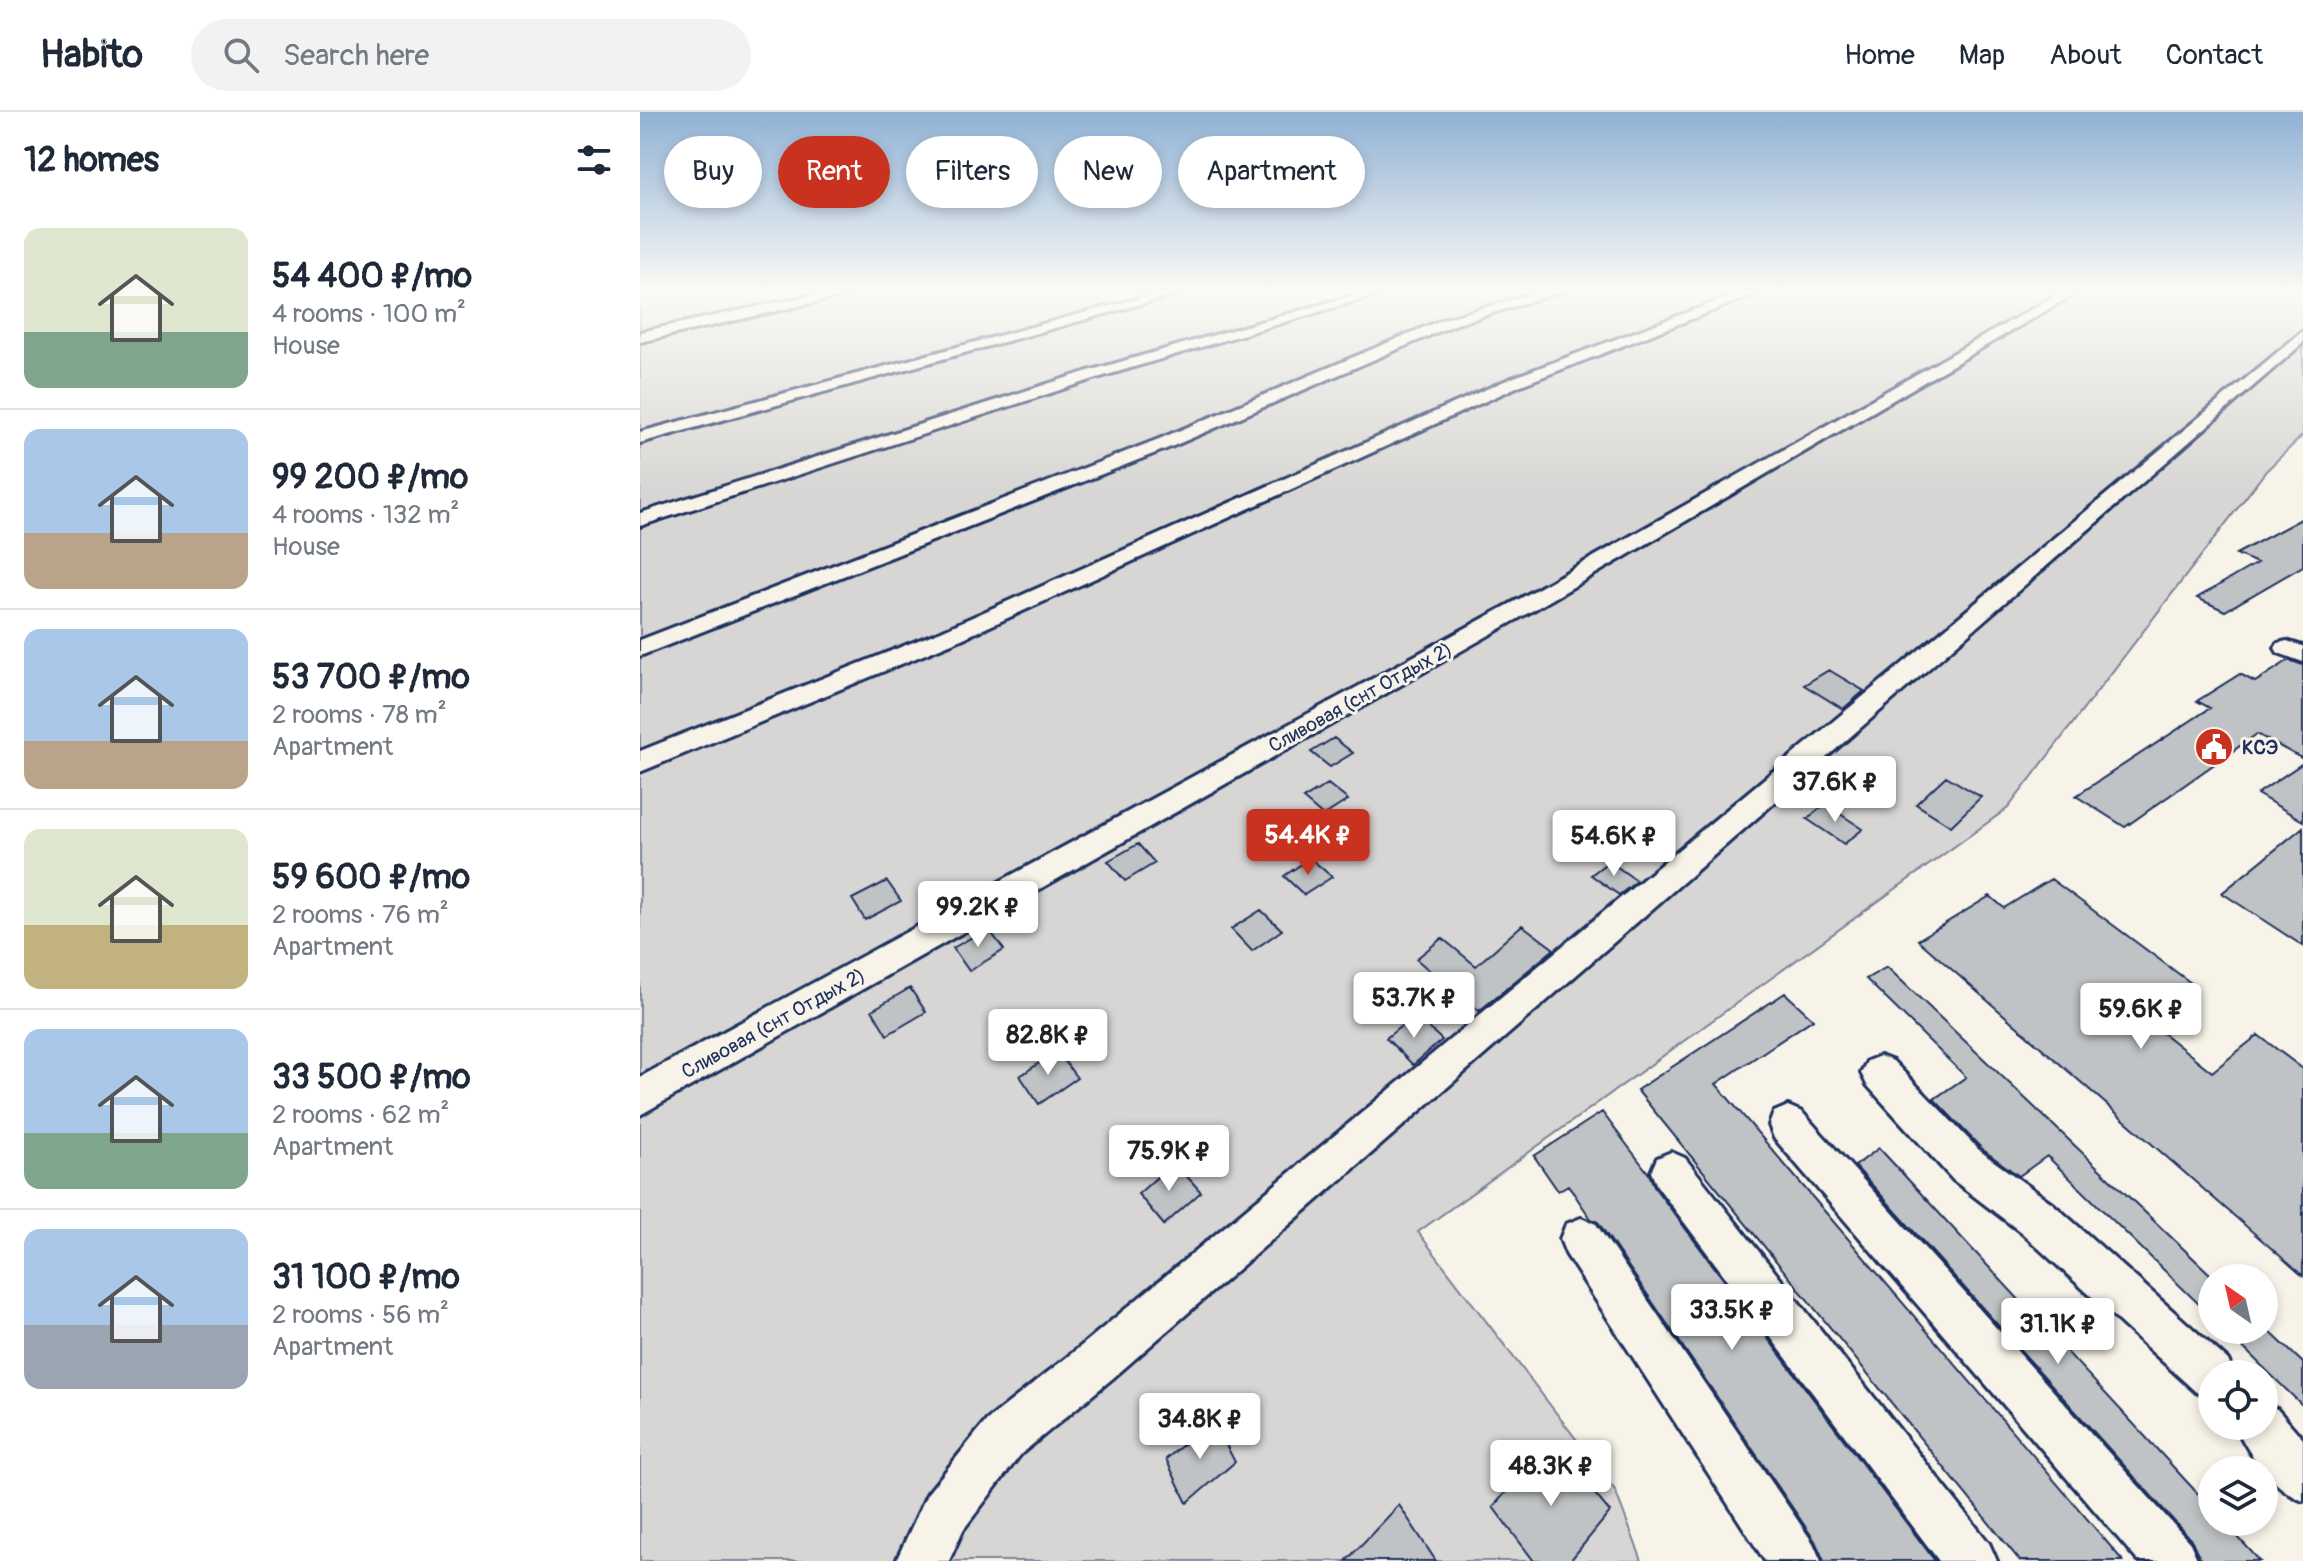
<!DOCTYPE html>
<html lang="en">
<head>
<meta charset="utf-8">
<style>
  :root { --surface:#fff; --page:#f2f2f3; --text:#1f2937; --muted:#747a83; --line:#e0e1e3; --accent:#c8321e }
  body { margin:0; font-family:Pangolin,sans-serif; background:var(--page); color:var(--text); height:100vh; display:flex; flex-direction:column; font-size:30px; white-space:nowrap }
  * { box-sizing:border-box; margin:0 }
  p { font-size:26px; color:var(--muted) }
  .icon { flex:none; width:44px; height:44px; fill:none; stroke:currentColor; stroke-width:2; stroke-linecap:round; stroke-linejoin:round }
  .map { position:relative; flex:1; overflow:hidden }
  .drawer { display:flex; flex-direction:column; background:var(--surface); width:640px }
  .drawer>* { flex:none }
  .guide { position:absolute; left:24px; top:24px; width:760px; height:72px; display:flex; gap:16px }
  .needle { width:52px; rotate:326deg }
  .controls { position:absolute; left:1558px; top:1152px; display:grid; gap:16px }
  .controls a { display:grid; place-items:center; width:80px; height:80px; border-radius:50%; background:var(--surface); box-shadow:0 4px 12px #0003; font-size:40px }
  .price { position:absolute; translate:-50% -68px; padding:0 18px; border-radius:8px; background:#fff; color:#222; font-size:26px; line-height:52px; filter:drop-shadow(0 2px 4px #0008) }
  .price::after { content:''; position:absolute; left:50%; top:48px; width:24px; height:18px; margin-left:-12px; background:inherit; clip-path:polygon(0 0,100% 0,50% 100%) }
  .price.selected { background:var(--accent); color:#fff }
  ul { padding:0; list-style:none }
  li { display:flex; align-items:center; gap:24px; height:200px; padding:0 24px }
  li+li { border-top:2px solid var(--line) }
  li span { display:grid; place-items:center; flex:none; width:224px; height:160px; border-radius:16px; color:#555 }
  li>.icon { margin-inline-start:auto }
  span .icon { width:96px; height:96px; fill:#fffc; stroke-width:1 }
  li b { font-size:34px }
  h2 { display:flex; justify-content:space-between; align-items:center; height:96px; padding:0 24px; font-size:34px }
  .pill { padding:0 28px; border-radius:36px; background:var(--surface); box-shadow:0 4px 12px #0003; font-size:28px; line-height:72px }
  .pill.selected { background:var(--accent); color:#fff }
  header { display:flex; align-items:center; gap:48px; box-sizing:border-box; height:112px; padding:0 40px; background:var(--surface); border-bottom:2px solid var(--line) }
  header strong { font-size:38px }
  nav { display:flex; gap:44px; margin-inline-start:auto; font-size:28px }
  .search { width:560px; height:72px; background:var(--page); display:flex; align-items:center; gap:20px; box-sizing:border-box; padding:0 28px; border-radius:44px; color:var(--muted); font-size:30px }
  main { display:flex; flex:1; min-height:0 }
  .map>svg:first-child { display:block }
  .green { fill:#d7d6d4; stroke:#798299; stroke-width:2 }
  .building { fill:#c0c3c5; stroke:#1b2f5e; stroke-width:2 }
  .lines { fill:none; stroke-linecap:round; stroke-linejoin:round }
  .minor-casing { stroke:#1b2f5e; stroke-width:6 }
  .minor { fill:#f7f3e8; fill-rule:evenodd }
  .labels { text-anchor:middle; stroke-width:6; stroke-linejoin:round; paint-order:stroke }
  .street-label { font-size:20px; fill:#1b2f5e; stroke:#f7f3e8 }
  .poi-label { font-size:20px; font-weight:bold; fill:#1b2f5e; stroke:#f7f3e8; text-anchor:start }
</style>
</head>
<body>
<header>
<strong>Habito</strong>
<div class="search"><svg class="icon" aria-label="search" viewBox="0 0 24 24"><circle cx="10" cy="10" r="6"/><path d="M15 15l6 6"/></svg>Search here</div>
<nav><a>Home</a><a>Map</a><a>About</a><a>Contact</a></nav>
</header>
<main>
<section class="drawer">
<h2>12 homes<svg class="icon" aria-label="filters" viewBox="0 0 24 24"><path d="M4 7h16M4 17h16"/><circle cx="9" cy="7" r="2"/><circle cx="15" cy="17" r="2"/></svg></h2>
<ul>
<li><span style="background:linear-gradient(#dfe7d0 65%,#7fa58c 0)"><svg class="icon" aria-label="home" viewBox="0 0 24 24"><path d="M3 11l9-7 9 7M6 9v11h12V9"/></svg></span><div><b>54 400 ₽/mo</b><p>4 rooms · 100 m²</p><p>House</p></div></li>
<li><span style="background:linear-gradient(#a9c7e8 65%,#b9a48a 0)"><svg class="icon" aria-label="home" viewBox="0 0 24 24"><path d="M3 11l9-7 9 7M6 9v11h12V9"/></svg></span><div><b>99 200 ₽/mo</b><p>4 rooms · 132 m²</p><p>House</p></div></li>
<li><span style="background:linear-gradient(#a9c7e8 70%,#b9a48a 0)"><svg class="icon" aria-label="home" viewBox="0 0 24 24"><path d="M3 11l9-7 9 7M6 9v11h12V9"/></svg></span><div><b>53 700 ₽/mo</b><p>2 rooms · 78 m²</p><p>Apartment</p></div></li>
<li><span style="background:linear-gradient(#dfe7d0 60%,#c2b280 0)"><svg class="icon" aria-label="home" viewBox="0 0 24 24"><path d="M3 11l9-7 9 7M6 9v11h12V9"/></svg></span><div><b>59 600 ₽/mo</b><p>2 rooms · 76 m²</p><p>Apartment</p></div></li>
<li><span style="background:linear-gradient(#a9c7e8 65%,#7fa58c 0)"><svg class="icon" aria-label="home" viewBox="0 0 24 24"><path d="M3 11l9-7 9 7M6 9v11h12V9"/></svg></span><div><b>33 500 ₽/mo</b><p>2 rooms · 62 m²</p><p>Apartment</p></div></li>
<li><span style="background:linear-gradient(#a9c7e8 60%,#9aa5b1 0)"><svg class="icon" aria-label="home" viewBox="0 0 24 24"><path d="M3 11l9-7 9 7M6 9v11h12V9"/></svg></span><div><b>31 100 ₽/mo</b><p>2 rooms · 56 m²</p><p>Apartment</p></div></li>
</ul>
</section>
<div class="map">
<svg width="1663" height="1449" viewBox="0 0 1663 1449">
  <rect width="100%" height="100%" fill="#f7f3e8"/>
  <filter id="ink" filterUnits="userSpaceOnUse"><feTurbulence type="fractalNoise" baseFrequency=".0125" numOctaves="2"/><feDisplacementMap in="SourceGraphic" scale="16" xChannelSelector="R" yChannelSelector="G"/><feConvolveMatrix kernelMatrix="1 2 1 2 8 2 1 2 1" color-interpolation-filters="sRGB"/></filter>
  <g filter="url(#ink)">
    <path class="green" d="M0,177H1663V323L1626,359L1368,696L778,1120L975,1378L1002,1449H0Z"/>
    <path class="building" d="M1663,406V454L1585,499L1557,486L1617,451L1596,442Z
      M1649,548L1663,553V647L1617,622L1485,715L1436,684L1570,596L1557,589L1600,562L1615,570Z
      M1189,558L1224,579L1203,597L1164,573Z
      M694,626L713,641L690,655L671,640Z
      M1663,651V709L1617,682Z
      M1306,664L1341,685L1311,714L1276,692Z
      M688,672L708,688L683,704L663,687Z
      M1185,692L1223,717L1204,732L1167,707Z
      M1663,715V834L1582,781Z
      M498,732L515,751L485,769L468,749Z
      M670,746L692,765L664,783L644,764Z
      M969,749L997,769L979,783L951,763Z
      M1411,767L1555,874L1509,910L1572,960L1618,923L1663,957V1164L1278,828L1350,784L1364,796Z
      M247,769L261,789L225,808L212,787Z
      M621,798L642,818L612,839L591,817Z
      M882,813L914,837L839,899L798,862L796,864L776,847L802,826L836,854Z
      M348,816L364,838L329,859L313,836Z
      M1247,855L1572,1164V1205L1407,1044L1379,1064L1343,1038L1294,987L1326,965L1226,867Z
      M270,876L286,900L247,923L232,898Z
      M1145,881L1173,907L1076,972L1483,1449H1380L997,978Z
      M775,903L802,928L773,953L746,926Z
      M417,939L437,966L399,992L380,964Z
      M962,1000L1009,1062L1015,1076L1295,1449H1184L1175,1429L958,1110L951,1107L928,1073L918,1079L894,1044Z
      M1239,1036L1572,1397V1410H1584L1620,1449H1561L1552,1429L1215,1054Z
      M534,1050L561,1080L524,1113L498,1082Z
      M1585,1218H1628L1663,1251V1294Z
      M573,1308L595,1350L547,1391L526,1347Z
      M910,1328L970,1400L930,1449H894L853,1395Z
      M759,1393L796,1449H706Z"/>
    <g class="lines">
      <g class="minor-casing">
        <path id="minor" d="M199,177H223L216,181L0,230V220Z
          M533,177H555L0,331V320Z
          M735,177H756L457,266L0,414V401L445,260Z
          M909,177H930L814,213L531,335L0,544V528L519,327L804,207Z
          M1110,177H1129L881,273L317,529L0,660V639L301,519L869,267Z
          M1427,177H1443L897,496L0,1003V965L881,486Z
          M1663,219V231L473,1266L381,1342L323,1418L309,1449H256L287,1382L347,1308L441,1234Z
          M1647,529L1663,534V550L1638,541L1635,536L1638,531Z
          M1240,944L1253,949L1341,1040L1412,1091L1588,1248L1594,1262H1572V1287L1556,1280L1382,1121L1313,1068L1227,973L1221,961L1227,949Z
          M1148,994L1162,1000L1550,1431L1558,1449H1498L1134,1026L1129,1013L1134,1000Z
          M1031,1040L1045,1046L1349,1431L1357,1449H1299L1017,1074L1011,1060L1017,1046Z
          M941,1106L956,1112L1173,1431L1181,1449H1125L926,1142L920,1127L926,1112Z
          M1624,1292L1637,1297L1663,1327V1389C1634,1377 1608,1343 1596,1314H1624Z"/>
      </g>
      <use href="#minor" class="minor"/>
    </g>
  </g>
  <linearGradient id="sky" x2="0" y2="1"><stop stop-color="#90b2d5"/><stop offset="0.47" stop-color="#fbfaf5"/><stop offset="1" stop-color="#fbfaf5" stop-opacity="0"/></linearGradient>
  <rect width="1663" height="380" fill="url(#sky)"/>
  <defs>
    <g id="civic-disc" transform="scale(2)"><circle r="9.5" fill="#c8321e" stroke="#f7f3e8"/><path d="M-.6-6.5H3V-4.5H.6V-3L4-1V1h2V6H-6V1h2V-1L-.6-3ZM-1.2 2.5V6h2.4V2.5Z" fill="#fff"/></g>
  </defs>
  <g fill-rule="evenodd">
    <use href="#civic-disc" x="1574" y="635"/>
  </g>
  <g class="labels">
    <g class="street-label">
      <text transform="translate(720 585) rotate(-29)" y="7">Сливовая (снт Отдых 2)</text>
      <text transform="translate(133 911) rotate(-29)" y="7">Сливовая (снт Отдых 2)</text>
    </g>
    <g class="poi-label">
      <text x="1602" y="642">КСЭ</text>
    </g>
  </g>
</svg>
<div class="controls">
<a><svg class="needle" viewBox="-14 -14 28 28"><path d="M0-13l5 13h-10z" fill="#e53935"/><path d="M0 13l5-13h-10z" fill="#747a83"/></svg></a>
<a><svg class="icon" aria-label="locate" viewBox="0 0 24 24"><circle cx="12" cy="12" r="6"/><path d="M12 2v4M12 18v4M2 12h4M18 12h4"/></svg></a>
<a><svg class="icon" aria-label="layers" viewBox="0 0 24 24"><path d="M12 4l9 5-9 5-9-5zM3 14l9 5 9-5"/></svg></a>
</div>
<b class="price" style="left:1195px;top:712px">37.6K ₽</b>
<b class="price selected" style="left:668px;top:765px">54.4K ₽</b>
<b class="price" style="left:974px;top:766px">54.6K ₽</b>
<b class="price" style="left:338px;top:837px">99.2K ₽</b>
<b class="price" style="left:774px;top:928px">53.7K ₽</b>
<b class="price" style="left:1501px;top:939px">59.6K ₽</b>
<b class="price" style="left:408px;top:965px">82.8K ₽</b>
<b class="price" style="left:529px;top:1081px">75.9K ₽</b>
<b class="price" style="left:1092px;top:1240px">33.5K ₽</b>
<b class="price" style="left:1418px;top:1254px">31.1K ₽</b>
<b class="price" style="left:560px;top:1349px">34.8K ₽</b>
<b class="price" style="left:911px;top:1396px">48.3K ₽</b>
<div class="guide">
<a class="pill">Buy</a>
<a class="pill selected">Rent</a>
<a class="pill">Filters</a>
<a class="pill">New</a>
<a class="pill">Apartment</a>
</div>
</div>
</main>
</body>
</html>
